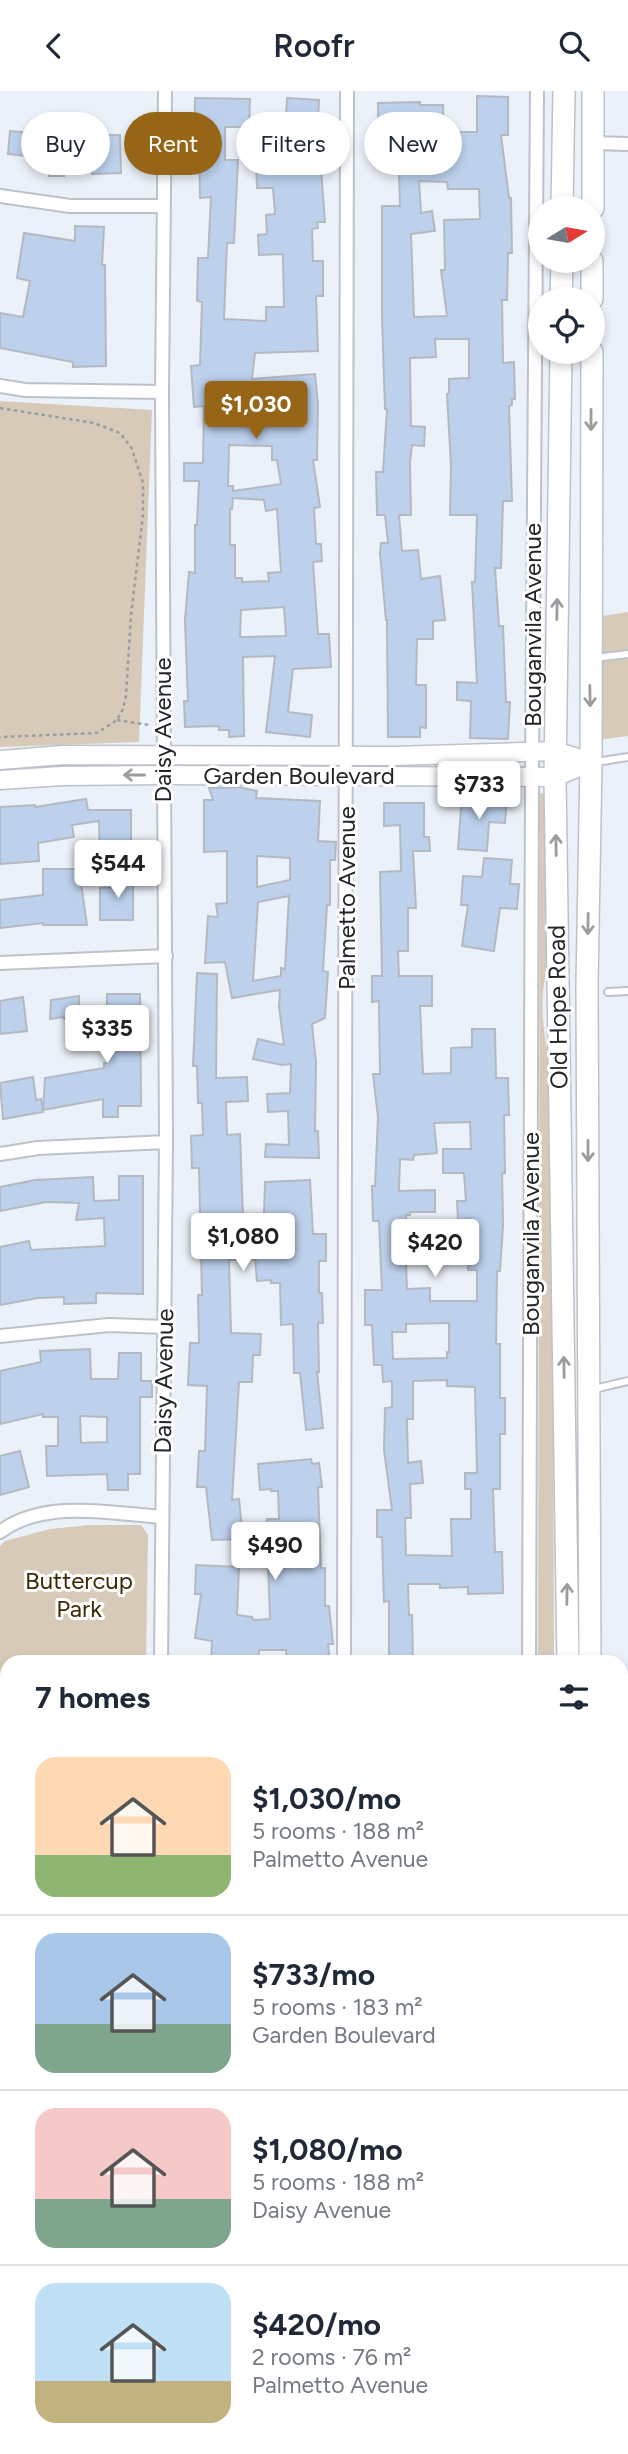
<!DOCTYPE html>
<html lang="en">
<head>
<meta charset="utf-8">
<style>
  :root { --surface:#fff; --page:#f2f2f3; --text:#1f2937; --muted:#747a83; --line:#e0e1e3; --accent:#976518 }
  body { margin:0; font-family:Figtree,sans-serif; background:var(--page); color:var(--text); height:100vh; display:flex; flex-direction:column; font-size:26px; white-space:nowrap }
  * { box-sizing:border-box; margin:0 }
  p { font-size:23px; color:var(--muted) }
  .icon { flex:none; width:38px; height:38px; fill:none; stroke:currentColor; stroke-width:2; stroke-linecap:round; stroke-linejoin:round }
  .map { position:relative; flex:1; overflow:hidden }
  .sheet { position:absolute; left:0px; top:1564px; width:628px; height:800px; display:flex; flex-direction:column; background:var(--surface); border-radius:21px 21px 0 0; box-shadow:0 4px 10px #0003 }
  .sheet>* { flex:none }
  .banner { position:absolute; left:21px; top:21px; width:586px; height:63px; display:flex; gap:14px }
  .needle { width:46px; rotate:79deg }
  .tools { position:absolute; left:528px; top:105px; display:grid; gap:14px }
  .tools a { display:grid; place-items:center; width:77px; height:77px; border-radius:50%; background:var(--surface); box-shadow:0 4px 10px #0003; font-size:35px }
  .price { position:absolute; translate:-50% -60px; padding:0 16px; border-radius:7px; background:#fff; color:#222; font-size:23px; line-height:46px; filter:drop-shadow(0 2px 4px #0008) }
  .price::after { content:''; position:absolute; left:50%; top:42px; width:21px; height:16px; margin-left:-10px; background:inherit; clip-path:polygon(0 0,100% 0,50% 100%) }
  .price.active { background:var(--accent); color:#fff }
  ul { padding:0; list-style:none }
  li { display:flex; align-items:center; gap:21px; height:175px; padding:0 35px }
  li+li { border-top:2px solid var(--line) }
  li span { display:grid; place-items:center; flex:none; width:196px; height:140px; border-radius:21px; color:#555 }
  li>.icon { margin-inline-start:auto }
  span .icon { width:84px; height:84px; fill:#fffc; stroke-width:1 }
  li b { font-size:30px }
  h2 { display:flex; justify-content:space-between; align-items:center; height:84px; padding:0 35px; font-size:30px }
  .pill { padding:0 24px; border-radius:32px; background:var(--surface); box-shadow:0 4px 10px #0003; font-size:24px; line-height:63px }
  .pill.active { background:var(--accent); color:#fff }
  header { display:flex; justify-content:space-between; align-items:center; height:91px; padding:0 35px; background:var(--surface); font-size:32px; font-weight:600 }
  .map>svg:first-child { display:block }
  .built { fill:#dee8f7 }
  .green { fill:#d8cab9 }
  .building { fill:#bdd1ed; stroke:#b4b9c1; stroke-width:2; fill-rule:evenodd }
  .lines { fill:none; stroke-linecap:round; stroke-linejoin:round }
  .lane-casing { stroke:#bdc2ca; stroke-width:10 }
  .street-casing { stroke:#bdc2ca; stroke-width:16 }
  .secondary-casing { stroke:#bdc2ca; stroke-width:21 }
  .primary-casing { stroke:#bdc2ca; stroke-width:24 }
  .path { stroke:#999da3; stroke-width:2.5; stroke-dasharray:3.5 3.5; stroke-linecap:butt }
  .lane { stroke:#fff; stroke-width:6 }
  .street { stroke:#fff; stroke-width:12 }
  .secondary { stroke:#fff; stroke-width:18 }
  .primary { stroke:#fff; stroke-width:21 }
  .oneway { stroke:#9c9c9e }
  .labels { text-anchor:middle; stroke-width:6; stroke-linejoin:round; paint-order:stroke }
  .street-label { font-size:24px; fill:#222427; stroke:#fff }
  .park-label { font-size:24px; fill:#3e2703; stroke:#fff }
</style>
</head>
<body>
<header><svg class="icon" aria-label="back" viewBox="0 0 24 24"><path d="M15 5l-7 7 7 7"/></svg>Roofr<svg class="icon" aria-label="search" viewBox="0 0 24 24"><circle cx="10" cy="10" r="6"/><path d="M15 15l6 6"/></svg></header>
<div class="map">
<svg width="628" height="2363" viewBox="0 0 628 2363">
  <rect width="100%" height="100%" fill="#ebf1f9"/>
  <path class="built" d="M621,1941H628V2363H607V2357H621Z"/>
  <path class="green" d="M0,310L152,319L139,651L0,656Z
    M628,521V645L597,649L596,526Z
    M540,702L550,704L551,867C536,904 544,946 552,984L554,1571L538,1572Z
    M90,1434H141L148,1444L146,1571L7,1572V1808L0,1807V1455L5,1450L50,1438Z
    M621,2177L628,2179V2363H607V2357H621Z"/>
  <path class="building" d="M477,5L508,6V44H501L509,107H511L512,162H508L507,209H502L503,272L514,271L515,308H512V314L509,315L512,410H503L501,477H495L499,535H503L506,611H510L508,648L470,647L471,610L457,609V591L477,592L472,491H475L477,424H450L451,375L447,303L449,302V288L469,287V248H435L436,266L410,267L411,335L425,336L424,355L412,354L410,372L411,424H399L402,460L418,459L421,488L440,485L445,529L433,530V548H417L416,594H426V637L420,636V646H388L387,529H386L380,462L381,452H388L385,424H377L376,381H383L387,318H385L382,226V115H400L399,82H390L388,54H378V12L420,11V14H443L444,41H477ZM419,90L447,91L448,98H479L480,128L444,129L445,179H441L447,225L414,226L411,143L435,140L432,120L421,122Z
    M195,7L250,8L249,36H225V69H238L234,152H227L224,228L266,230V216H284L283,163L259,164L258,144L267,143L266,124L275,123L273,97H257L256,69L284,67L287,7L319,9L316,65H320L325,131H317L318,137L312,138L313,170H323V205H316L318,260L255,262L252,288L315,283L318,313L317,369H313L320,416L314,417L316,453H321L322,470L313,471L318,543H329L331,576L293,578L288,621L312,624L310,646L266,641L275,565L243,566L244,645L229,646V639H219V635L185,636L184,610H188L185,529L189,481L195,482V434H197L199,390H184V372H203L204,315L194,316L191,275L200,274L202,211L197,210L198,167H208L211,106L200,107L199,52H194ZM227,301L264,304L266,332L226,331ZM229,354L272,355V369H277L281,393L233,400V395H228ZM233,407L264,409L266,420L277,418L281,481L268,482L269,490L242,491V487H235V454H230V418H232ZM284,516L286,545L240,546L241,519Z
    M10,40L90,47V44H120L121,82L92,83L91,68L65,66L64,85H49L50,67L8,63Z
    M75,135L104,136L102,174H105L106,275L73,276V271L0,257V222L23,226L30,190L17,187L24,142L75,150Z
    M238,696L257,700L256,707L320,710L318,750L336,751L335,769H330V814H327L323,880L328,881L325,927L312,933L316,971L315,1040H318L319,1067L265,1066L266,1053L289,1054L288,1020L268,1021L267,1003L290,1002L291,973L282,974L253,968L258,948L284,954L279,916L280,899L232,907L225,871L205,872L208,825L218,826L216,813L227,812V760L204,761V709H213L209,697ZM257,765L290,767V789L257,796ZM289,805L285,878L281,877V885L253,890L258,811Z
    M462,705L507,709L505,732L489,731L487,760L458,758Z
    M86,708L88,719H131V757H120V767H100L99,730L72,734L74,746L38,752L39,770L0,773V716L35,714V716Z
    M384,712H424V746H429L430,760H413L416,817H408V860H398L399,885H432V915H420L423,983L451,982V957L472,956V938H495L496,987H508L509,1024H504L505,1082H502L503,1135L500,1180H497L496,1253H500V1307H505V1343H500V1398H493L495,1461H502L503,1502L468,1503V1496L440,1497V1493H408L409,1524H412L413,1572H389V1510L384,1511L382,1446H377V1419H392L384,1359L385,1317L392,1316V1290L383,1291L382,1274H374L372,1234H365V1199H382L379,1130H373L372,1095H375L378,1026L373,983H380L379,910L372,911V885H382L380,781L401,780L400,734L384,735ZM470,1031L471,1058H443V1082H464L466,1110H457L458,1129L471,1128L468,1179H477V1210H430V1197L407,1198L406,1172L430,1170L429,1152L407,1153L406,1124H410V1121H435V1099L399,1100L400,1068L413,1069L414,1064L437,1062L434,1032ZM449,1232V1261H447V1267L393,1268L392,1241H406V1233ZM447,1289V1295L475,1296L477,1382H465V1398H471V1428H451L452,1465L406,1464L405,1427H411L410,1393L423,1392L421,1370L408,1372L407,1328H413V1290Z
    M484,767L512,769L510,793H519L517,818L500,817L494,860L462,855L468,814H461L463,785L482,786Z
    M43,778H79L87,834H43V832L0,837V809L43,804Z
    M118,783H133V829H100V797L118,796Z
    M197,882L217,883L216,987L247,986L248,1010L226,1011L227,1044L240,1043L244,1153H263L265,1091L310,1089L313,1143H326V1170H319V1202H322L323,1232H318L319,1281H317L323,1337L306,1339L300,1282H294L293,1233L281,1234L280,1192H271V1189L257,1190L255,1168L229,1169L231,1242L261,1243L260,1264H253L252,1291H239L232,1409L239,1408L243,1448L212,1449L206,1396H197L199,1360H205L207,1295L188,1294L190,1252H199L198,1204H202L199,1077H192L191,1045L203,1044L202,1012H198L197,975H193Z
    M107,903H140L141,1015H118V1026H103V1008L43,1019L45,987L104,977V972H107Z
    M79,905V922L64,928L63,926L50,928L51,909Z
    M23,906L27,940L0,943V910Z
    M33,986L36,1009L41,1008L43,1021L3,1028L0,992Z
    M119,1085H143V1203L96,1202V1212L64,1213V1206L38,1207L0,1214V1156L29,1150L31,1159L105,1155L104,1127L76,1129L79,1112L46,1111L0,1120V1096L35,1089L93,1086L94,1110L119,1109Z
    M90,1258L91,1288H118L119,1262H141V1290H152V1306H140V1383H128V1399H108L107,1383L47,1385L46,1355H58V1326H43V1323L0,1333V1280L41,1271L40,1260ZM80,1325L107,1326V1351L81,1352Z
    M20,1360L29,1396L0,1404V1365Z
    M311,1368L312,1373L319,1372L322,1396H318L321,1477H325V1515H329L333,1553H328L330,1572H287L286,1559H259L258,1572H211L212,1550L195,1547L201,1503H195L196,1474L239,1476L237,1524L252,1526L253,1529L270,1528L268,1472L295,1473V1447L268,1448L267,1428H279L278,1400H271V1398L260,1399L258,1373Z"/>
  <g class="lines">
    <g class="lane-casing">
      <path id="lane" d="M595,567L628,563
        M596,671L628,666
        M608,901L628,900
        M594,1298L628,1290
        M621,1662L628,1659
        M621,1688L628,1686
        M538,2357V2363
        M506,2363L507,2357"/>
    </g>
    <g class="street-casing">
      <path id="street" d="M593,52L628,53
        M0,105L70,115H162
        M0,295L25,299L162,301
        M0,872L166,865
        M0,1063L38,1057L166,1051
        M0,1245L109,1234L165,1236
        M0,1441C44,1408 110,1422 161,1426
        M161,1572L166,1051L162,301L165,0
        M344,1572L347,0
        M529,1572L532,686L537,0
        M621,1929H628
        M0,1965L7,1967
        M0,2252L7,2258
        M135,2357L143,2363"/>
    </g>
    <g class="secondary-casing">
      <path id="secondary" d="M0,669L63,664L393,665L555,660L591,671
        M0,689L62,685L163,684L555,686L591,671"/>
    </g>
    <g class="primary-casing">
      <path id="primary" d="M562,117L564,0
        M593,117V0
        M561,208L562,170
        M592,208V170
        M561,261L555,686L568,1572
        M590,1572L587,893L591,671L592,261
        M569,2357V2363
        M591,2363L592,2357"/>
    </g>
    <path class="path" d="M0,317L94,332L120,342L132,358L143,392V424L131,524L126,605L123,618L117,629L97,642L0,646
      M117,629L149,634
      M0,1770H7"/>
    <use href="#lane" class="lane"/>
    <use href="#street" class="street"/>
    <use href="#secondary" class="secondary"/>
    <use href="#primary" class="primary"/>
  </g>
  <defs><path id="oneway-shaft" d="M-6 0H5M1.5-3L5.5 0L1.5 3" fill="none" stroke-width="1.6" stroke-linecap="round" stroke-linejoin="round" transform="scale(1.75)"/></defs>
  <g class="oneway">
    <use href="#oneway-shaft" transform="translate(591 329) rotate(90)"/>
    <use href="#oneway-shaft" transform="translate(557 518) rotate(-89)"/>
    <use href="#oneway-shaft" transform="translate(590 605) rotate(89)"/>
    <use href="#oneway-shaft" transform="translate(134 684) rotate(180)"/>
    <use href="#oneway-shaft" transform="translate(556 754) rotate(-91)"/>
    <use href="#oneway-shaft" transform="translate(588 833) rotate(91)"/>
    <use href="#oneway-shaft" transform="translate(588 1060) rotate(90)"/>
    <use href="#oneway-shaft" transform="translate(564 1276) rotate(-91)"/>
    <use href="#oneway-shaft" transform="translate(567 1503) rotate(-89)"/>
  </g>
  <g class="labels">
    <g class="street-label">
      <text transform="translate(533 534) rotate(-90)" y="8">Bouganvila Avenue</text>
      <text transform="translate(163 639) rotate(-90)" y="8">Daisy Avenue</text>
      <text x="299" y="693">Garden Boulevard</text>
      <text transform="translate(347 807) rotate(-90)" y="8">Palmetto Avenue</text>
      <text transform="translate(558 916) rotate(-91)" y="8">Old Hope Road</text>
      <text transform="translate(531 1143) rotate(-90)" y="8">Bouganvila Avenue</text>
      <text transform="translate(164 1290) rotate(-89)" y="8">Daisy Avenue</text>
    </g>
    <g class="park-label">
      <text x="79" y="1498">Buttercup<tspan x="79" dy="28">Park</tspan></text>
    </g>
  </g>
</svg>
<div class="tools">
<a><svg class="needle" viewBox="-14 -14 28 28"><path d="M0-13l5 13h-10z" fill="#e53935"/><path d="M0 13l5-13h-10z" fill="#747a83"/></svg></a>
<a><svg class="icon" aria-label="locate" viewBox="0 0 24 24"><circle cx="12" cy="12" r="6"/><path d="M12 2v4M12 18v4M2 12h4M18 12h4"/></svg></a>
</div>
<b class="price active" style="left:256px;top:350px">$1,030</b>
<b class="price" style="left:479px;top:730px">$733</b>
<b class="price" style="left:118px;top:809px">$544</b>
<b class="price" style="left:107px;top:974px">$335</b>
<b class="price" style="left:243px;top:1182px">$1,080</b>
<b class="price" style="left:435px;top:1188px">$420</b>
<b class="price" style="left:275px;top:1491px">$490</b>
<div class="banner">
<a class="pill">Buy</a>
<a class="pill active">Rent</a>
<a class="pill">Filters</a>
<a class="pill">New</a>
</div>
<section class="sheet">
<h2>7 homes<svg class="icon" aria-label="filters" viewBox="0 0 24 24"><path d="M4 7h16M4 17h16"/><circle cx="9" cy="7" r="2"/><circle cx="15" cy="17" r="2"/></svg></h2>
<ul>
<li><span style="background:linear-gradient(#ffd9b3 70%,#8fb573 0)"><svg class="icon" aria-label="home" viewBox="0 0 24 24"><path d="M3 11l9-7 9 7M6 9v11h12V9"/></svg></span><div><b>$1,030/mo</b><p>5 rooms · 188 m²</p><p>Palmetto Avenue</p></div></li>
<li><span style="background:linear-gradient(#a9c7e8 65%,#7fa58c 0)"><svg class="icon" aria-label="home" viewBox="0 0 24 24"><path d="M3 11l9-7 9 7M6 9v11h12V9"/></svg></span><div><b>$733/mo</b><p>5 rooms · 183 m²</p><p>Garden Boulevard</p></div></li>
<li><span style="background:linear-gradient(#f6c9c9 65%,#7fa58c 0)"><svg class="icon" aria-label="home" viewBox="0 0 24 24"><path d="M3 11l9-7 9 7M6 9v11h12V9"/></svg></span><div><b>$1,080/mo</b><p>5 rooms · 188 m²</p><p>Daisy Avenue</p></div></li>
<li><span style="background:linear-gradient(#bfe0f5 70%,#c2b280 0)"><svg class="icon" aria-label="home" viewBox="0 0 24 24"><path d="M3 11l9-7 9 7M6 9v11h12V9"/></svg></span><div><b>$420/mo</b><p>2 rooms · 76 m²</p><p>Palmetto Avenue</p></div></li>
</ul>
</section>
</div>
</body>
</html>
